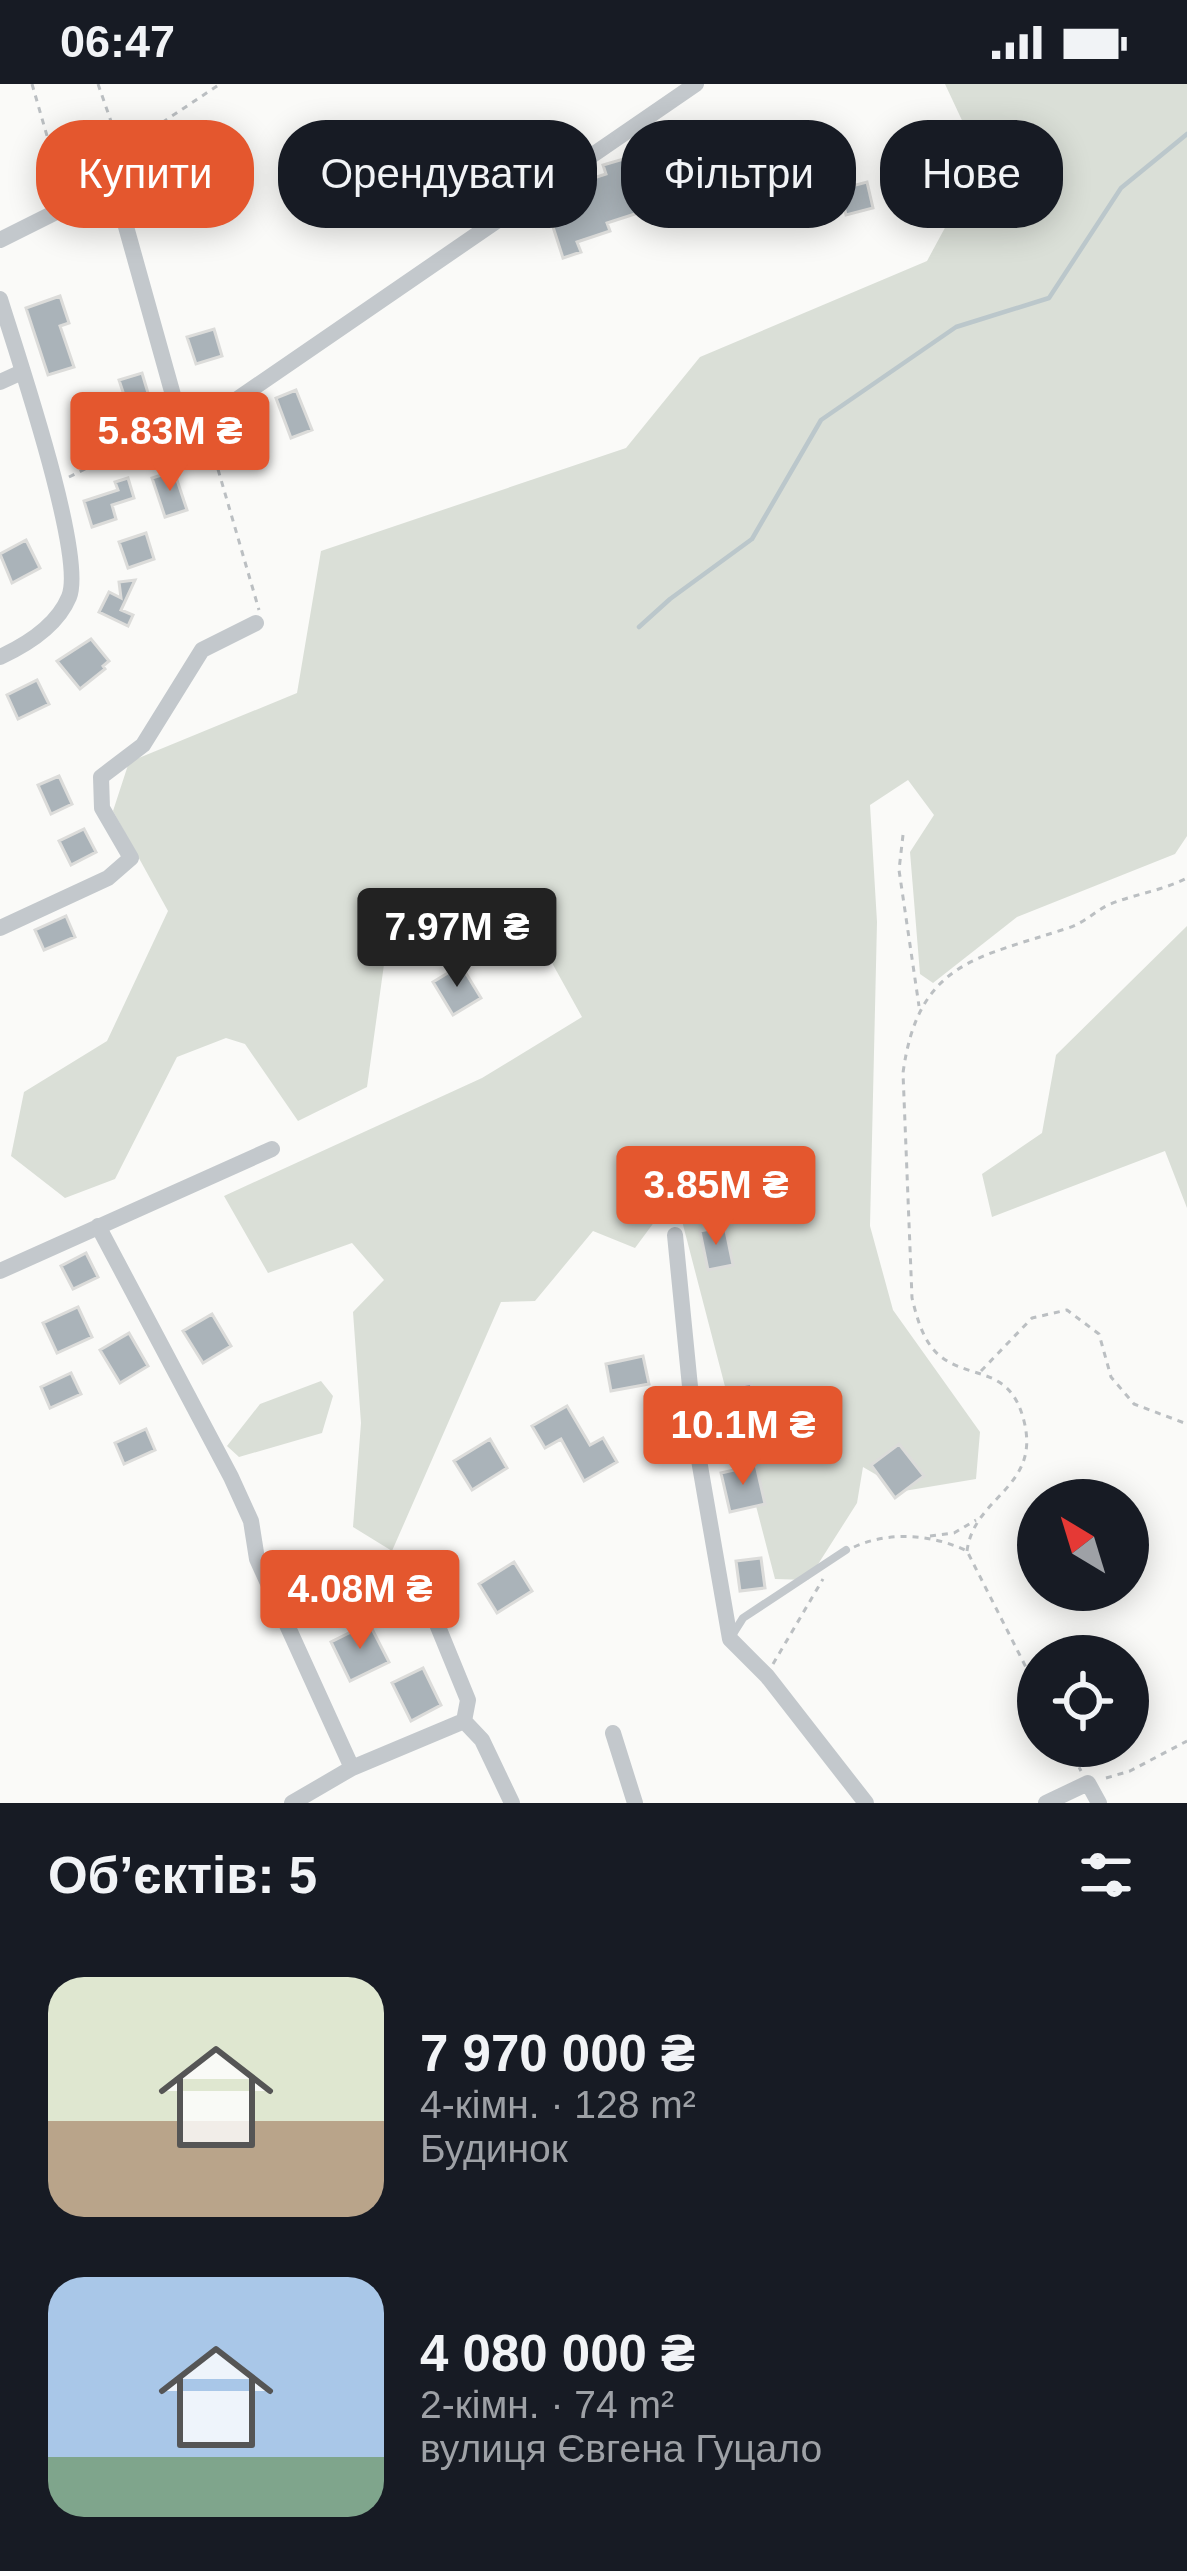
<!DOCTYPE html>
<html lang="uk">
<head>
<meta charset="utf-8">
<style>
  :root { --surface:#171b24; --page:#242831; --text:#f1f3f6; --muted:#9ea1a6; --accent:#e4572e }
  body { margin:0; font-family:Helvetica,sans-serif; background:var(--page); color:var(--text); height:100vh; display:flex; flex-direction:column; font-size:45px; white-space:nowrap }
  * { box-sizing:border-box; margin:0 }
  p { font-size:39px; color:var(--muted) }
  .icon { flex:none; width:66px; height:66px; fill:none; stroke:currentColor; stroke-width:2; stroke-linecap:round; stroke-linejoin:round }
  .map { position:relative; height:1719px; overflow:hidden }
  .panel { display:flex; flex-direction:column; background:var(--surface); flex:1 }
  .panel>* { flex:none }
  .top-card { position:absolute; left:36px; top:36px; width:1116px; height:108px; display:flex; gap:24px }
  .needle { width:78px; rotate:322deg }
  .tools { position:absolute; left:1017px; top:1395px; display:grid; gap:24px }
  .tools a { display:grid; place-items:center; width:132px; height:132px; border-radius:50%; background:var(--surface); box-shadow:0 6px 30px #0003; font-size:60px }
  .price { position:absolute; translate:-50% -102px; padding:0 27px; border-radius:12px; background:var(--accent); color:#fff; font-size:39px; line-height:78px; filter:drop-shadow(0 3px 6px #0008) }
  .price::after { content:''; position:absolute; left:50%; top:72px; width:36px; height:27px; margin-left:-18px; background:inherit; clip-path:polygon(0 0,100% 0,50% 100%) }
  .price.selected { background:#222; color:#fff }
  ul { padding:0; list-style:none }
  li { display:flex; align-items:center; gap:36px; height:300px; padding:0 48px }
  li span { display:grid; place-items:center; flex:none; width:336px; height:240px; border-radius:36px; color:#555 }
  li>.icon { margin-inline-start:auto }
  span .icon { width:144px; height:144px; fill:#fffc; stroke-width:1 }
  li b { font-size:51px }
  h2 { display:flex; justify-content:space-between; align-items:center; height:144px; padding:0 48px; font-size:51px }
  .tag { padding:0 42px; border-radius:48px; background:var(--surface); box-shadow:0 6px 30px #0003; font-size:42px; line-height:108px }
  .tag.selected { background:var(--accent); color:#fff }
  .status { display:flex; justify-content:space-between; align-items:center; height:84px; padding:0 60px; background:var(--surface); direction:ltr }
  .status svg { height:33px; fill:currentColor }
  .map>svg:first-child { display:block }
  .green { fill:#dadfd7 }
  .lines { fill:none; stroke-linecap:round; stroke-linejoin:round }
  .stream { stroke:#bbc7cb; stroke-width:4.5 }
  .building { fill:#aab3b9; stroke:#dcdcda; stroke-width:3 }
  .path { stroke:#bbbfc2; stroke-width:3; stroke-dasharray:6 6; stroke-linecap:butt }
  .lane { stroke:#c3c8cc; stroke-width:8 }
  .street { stroke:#c3c8cc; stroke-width:16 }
</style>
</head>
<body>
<div class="status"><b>06:47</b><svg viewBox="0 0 49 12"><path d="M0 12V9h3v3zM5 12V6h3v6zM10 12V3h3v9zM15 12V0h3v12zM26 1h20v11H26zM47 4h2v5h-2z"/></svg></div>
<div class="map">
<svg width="1187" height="1719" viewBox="0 0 1187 1719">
  <rect width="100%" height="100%" fill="#fafaf8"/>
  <path class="green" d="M945,0H1187V752L1175,770L1017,833L933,899L920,890L910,768L934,731L908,696L870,721L877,838L870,1142L893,1226L980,1348L976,1395L904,1407L863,1383L857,1419L808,1496L775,1495L675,1110L635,1164L593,1147L535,1217L501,1218L392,1467L353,1443L361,1339L353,1228L384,1196L352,1159L268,1189L224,1112L482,994L582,933L531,841L455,854L439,836L386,866L367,1003L298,1037L245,960L226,954L177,973L115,1095L65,1114L11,1072L24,1008L107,957L168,827L113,727L129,678L297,609L321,467L626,364L700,273L927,177L981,77Z
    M1187,842V1124L1165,1067L992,1133L982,1090L1042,1049L1056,971Z
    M321,1297L333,1312L322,1349L239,1373L227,1362L260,1320Z"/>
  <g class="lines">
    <path class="stream" d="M639,543L670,515L752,455L821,336L956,243L1049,214L1121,104L1187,50"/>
  </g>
  <path class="building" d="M649,57L666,110L635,120L638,129L607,139L610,147L577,158L581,168L563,174L546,121L579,110L575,100L606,90L603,81L634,72L631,63Z
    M867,98L873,124L846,131L840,105Z
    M60,212L69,239L60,242L74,283L48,291L26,224Z
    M214,245L222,272L196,280L187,253Z
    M142,289L151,319L129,326L119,296Z
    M296,306L312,346L291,354L276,314Z
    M174,387L187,426L165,433L152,394Z
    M128,394L134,414L112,421L116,435L92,443L84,417L118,406L115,398Z
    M146,449L154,475L128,484L119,458Z
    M26,456L40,484L12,499L0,470Z
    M135,496L121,526L133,531L128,542L99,528L109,508L121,514L119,498Z
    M91,555L109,577L103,582L105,585L80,605L57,577Z
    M37,596L49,620L18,635L7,611Z
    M59,692L72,720L51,730L38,701Z
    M84,745L96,768L71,781L59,757Z
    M66,832L75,853L44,866L35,846Z
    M461,881L481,914L453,931L433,898Z
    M725,1142L733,1181L708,1186L700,1147Z
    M86,1169L98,1193L73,1205L61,1182Z
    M78,1223L92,1253L57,1269L43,1239Z
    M212,1230L231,1262L203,1279L183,1247Z
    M129,1249L148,1282L120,1299L100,1266Z
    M643,1272L649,1300L611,1307L606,1280Z
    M71,1289L81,1310L50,1324L41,1303Z
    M751,1299L760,1339L725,1347L716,1307Z
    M567,1322L590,1361L603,1354L617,1378L584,1397L561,1355L545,1364L532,1342Z
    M146,1345L155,1366L124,1380L115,1359Z
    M490,1355L507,1384L472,1406L454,1377Z
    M899,1360L924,1392L895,1414L871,1381Z
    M756,1381L765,1420L730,1428L721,1389Z
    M761,1474L765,1504L740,1507L736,1477Z
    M514,1478L532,1507L497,1529L479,1500Z
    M369,1539L389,1578L350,1597L331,1558Z
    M423,1584L441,1621L411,1637L392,1599Z"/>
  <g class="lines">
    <path class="path" d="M32,0L63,107
      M98,0L121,66
      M109,85L121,66L220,0
      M208,351L259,526
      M69,393L168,343
      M903,751L899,786L919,922
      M981,1287L1032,1234L1067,1226L1099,1250L1111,1293L1134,1320L1187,1340
      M930,1452L954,1449L976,1436
      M854,1463C889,1447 932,1450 967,1467L1038,1607
      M967,1467C974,1412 1041,1404 1024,1337C1010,1281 972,1297 940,1272C923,1258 917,1234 912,1214L903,989C918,877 978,874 1068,844C1084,839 1094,828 1108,821C1134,810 1162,807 1187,794
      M773,1580L823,1495
      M1068,1662L1081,1687
      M1106,1694L1130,1687L1187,1657"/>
    <path class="lane" d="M731,1553L743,1534L846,1466"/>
    <path class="street" d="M0,156L106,103L118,114L180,336L192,341L204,338L696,0
      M0,215C16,267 86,472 69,513C57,542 26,561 0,573
      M0,298L22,288
      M0,844L108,794L131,774L102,724L101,693L143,661L202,566L256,539
      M98,1142L231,1393L251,1437L257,1475L352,1684
      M675,1151L695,1353L730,1555L767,1592L866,1719
      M0,1187L272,1065
      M429,1494L423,1506L468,1616L464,1637
      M464,1637L482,1656L512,1719
      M613,1649L635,1719
      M292,1719L352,1684L464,1637
      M1046,1719L1088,1699L1099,1719"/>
  </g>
</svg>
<div class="tools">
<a><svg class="needle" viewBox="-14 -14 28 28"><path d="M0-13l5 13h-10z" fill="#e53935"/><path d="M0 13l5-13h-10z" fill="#9ea1a6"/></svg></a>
<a><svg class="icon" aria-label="locate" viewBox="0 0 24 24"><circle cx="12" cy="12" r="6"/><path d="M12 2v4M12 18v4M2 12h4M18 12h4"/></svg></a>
</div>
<b class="price" style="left:170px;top:410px">5.83M ₴</b>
<b class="price selected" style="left:457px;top:906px">7.97M ₴</b>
<b class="price" style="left:716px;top:1164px">3.85M ₴</b>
<b class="price" style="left:743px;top:1404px">10.1M ₴</b>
<b class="price" style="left:360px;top:1568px">4.08M ₴</b>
<div class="top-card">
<a class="tag selected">Купити</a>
<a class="tag">Орендувати</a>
<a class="tag">Фільтри</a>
<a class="tag">Нове</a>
</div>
</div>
<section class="panel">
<h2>Об’єктів: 5<svg class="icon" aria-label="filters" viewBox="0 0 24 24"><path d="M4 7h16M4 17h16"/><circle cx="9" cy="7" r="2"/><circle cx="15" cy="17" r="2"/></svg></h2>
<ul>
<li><span style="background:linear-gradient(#dfe7d0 60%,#b9a48a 0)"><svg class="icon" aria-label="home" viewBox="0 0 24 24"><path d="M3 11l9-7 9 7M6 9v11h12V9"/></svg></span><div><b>7 970 000 ₴</b><p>4-кімн. · 128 m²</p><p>Будинок</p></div></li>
<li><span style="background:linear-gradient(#a9c7e8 75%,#7fa58c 0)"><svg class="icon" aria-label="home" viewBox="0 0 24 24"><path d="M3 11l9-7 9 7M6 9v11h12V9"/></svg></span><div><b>4 080 000 ₴</b><p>2-кімн. · 74 m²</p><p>вулиця Євгена Гуцало</p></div></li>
</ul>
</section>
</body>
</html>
